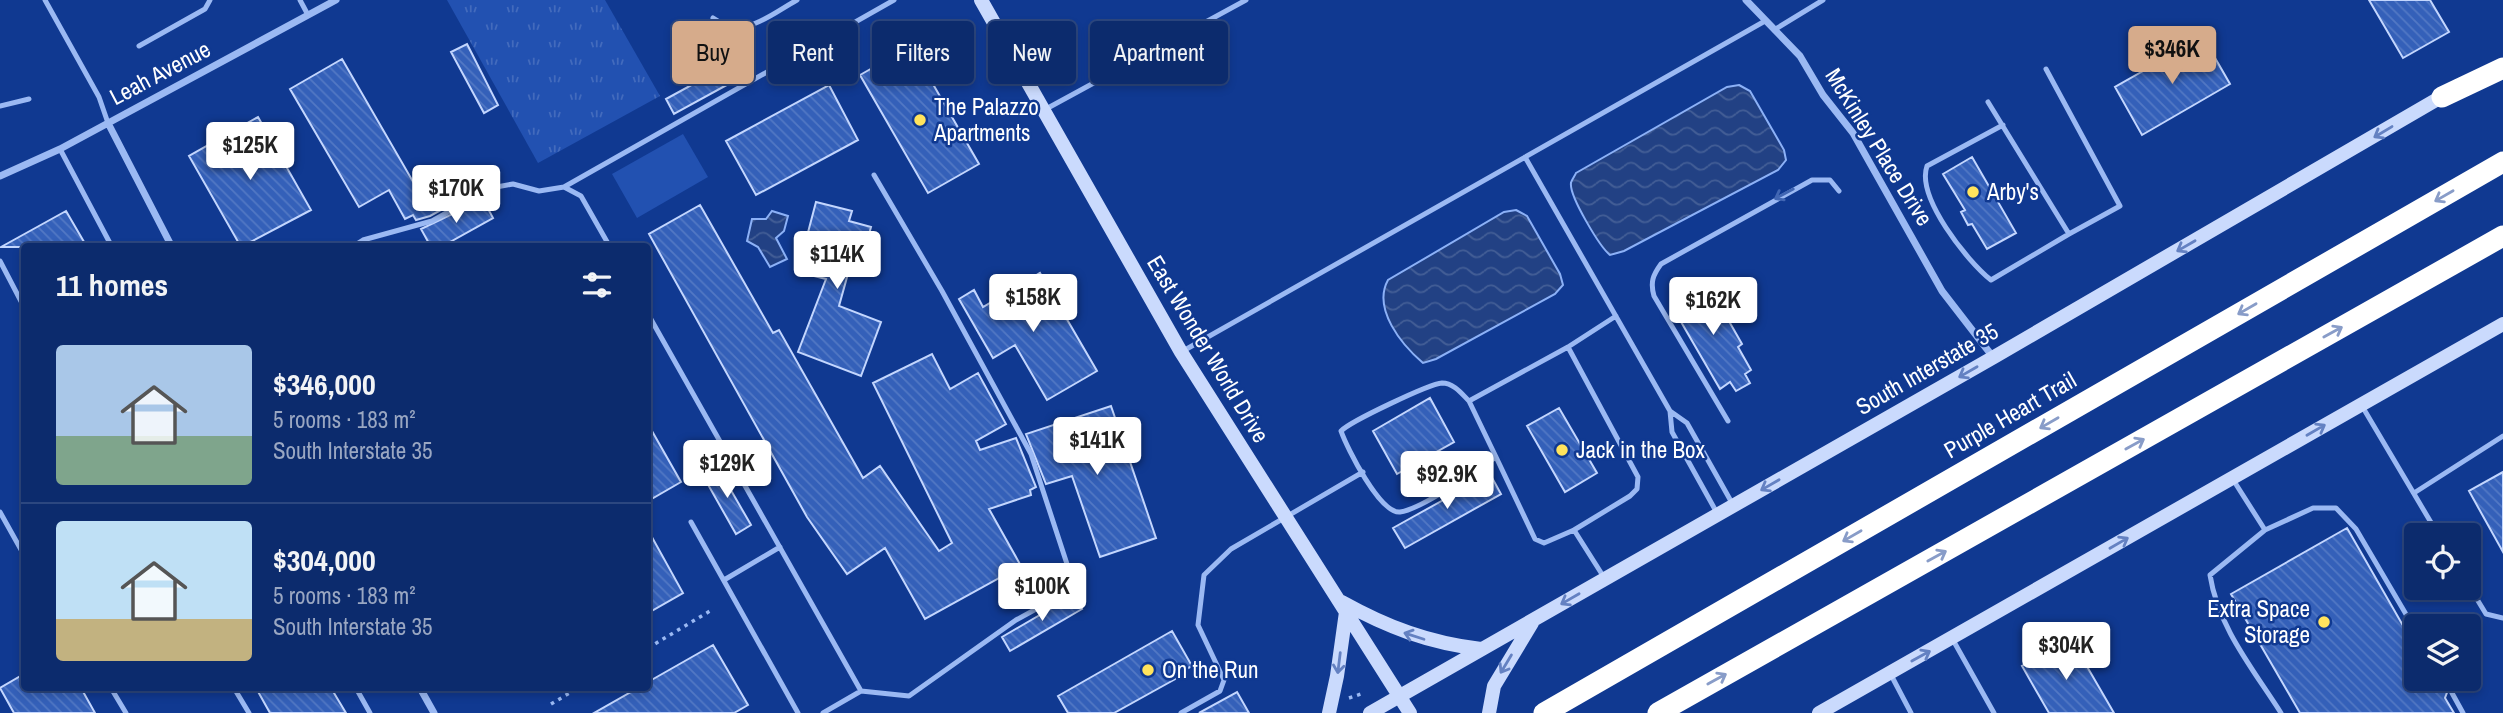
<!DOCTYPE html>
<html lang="en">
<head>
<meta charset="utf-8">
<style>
  :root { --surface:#0c2b6d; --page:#1a3775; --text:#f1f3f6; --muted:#9aa7c2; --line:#2c4780; --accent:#d6ab8b }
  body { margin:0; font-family:"Archivo Narrow",sans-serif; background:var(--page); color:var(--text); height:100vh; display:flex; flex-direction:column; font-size:26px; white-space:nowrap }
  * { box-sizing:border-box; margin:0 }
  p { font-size:23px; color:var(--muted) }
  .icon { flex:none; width:38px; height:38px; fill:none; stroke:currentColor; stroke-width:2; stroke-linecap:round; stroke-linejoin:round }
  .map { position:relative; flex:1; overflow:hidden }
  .sheet { position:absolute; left:21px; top:243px; width:630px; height:448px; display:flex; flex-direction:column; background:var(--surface); border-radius:7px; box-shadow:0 4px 10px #0003,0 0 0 2px var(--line) }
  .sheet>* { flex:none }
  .hud { position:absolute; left:672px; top:21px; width:665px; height:63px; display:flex; gap:14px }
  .buttons { position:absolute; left:2404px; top:523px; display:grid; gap:14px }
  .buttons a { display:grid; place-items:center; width:77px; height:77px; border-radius:7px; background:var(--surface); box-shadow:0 4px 10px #0003,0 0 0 2px var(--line); font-size:35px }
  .price { position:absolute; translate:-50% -60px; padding:0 16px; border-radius:7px; background:#fff; color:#222; font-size:23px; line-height:46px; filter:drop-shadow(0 2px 4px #0008) }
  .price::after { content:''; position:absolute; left:50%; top:42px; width:21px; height:16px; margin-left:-10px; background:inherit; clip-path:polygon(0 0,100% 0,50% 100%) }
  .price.current { background:var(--accent); color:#111 }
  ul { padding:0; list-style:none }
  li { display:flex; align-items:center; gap:21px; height:175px; padding:0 35px }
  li+li { border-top:2px solid var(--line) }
  li span { display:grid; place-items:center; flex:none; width:196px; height:140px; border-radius:7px; color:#555 }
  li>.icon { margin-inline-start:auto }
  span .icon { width:84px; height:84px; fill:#fffc; stroke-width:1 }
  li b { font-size:30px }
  h2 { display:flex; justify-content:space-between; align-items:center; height:84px; padding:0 35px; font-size:30px }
  .tag { padding:0 24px; border-radius:7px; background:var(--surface); box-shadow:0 4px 10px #0003,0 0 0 2px var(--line); font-size:24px; line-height:63px }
  .tag.current { background:var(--accent); color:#111 }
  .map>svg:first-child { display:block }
  .grass { fill:url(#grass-tufts) }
  .garden { fill:#2251b1 }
  .water { fill:url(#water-waves); stroke:#8cb1f7; stroke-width:2 }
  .building { fill:url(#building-back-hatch); stroke:#c3d6fe; stroke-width:2 }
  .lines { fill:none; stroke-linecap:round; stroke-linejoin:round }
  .path { stroke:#9bb9f3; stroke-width:3.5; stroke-dasharray:3.5 5; stroke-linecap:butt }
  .lane { stroke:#9bb9f3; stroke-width:5 }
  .street { stroke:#9bb9f3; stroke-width:7 }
  .secondary { stroke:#cadafd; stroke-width:14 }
  .highway { stroke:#fff; stroke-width:21 }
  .oneway { stroke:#6481c2 }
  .oneway2 { stroke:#4166b3 }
  .oneway3 { stroke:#889cc8 }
  .poi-dot { fill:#ffe35d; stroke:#103991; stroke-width:2.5 }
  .labels { text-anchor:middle; stroke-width:5; stroke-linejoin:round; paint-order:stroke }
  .street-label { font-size:23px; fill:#fff; stroke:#103991 }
  .poi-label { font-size:23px; fill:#fff; stroke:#103991; text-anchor:start }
</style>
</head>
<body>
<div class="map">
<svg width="2503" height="713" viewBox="0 0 2503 713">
  <defs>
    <pattern id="grass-tufts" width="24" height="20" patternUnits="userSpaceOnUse" patternTransform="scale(1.75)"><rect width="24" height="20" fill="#2251b1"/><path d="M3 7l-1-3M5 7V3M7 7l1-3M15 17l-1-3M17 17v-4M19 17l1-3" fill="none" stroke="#436bbd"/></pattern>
    <pattern id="water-waves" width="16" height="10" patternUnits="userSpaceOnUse" patternTransform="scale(1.75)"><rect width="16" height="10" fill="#224184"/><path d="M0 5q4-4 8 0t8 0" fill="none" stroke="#435e96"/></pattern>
    <pattern id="building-back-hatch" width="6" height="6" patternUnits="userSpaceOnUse" patternTransform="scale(1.75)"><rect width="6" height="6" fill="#3460b9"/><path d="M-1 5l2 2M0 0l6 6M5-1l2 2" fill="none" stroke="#5278c4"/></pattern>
  </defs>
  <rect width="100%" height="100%" fill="#103991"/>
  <path class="grass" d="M447,0H605L660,96L538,163Z"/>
  <path class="garden" d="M683,134L708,177L637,218L612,174Z"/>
  <path class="water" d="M1739,85L1750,91L1784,150L1786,160L1778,170L1624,251L1610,255C1600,247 1569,196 1571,183C1571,181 1576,174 1576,173L1727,87Z
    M1516,210L1527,216L1560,274L1563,285L1555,294L1436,359L1423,363C1402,345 1372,309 1388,280L1504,212Z
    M772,211L788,216L784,231L776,238L787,259L770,267L758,247L747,241L752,219H766Z"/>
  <path class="building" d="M2369,0H2430L2449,32L2403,58Z
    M2203,37L2230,84L2142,135L2115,87Z
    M467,44L498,105L484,113L451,52Z
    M911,46L979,164L928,193L860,75Z
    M342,59L419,192L457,171L470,194L430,216L416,220L413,215L405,219L389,190L359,207L290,89Z
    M726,66L734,81L674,114L666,99Z
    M829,85L858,140L756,195L726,141Z
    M258,117L311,210L241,247L189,156Z
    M1972,157L2016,233L1987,249L1972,224L1968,225L1961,212L1965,210L1943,174Z
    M816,202L852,211L849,221L871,227L862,260H859L856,272L849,270L839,306L881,322L861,376L798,352L826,279L810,275L813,262L801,259Z
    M475,203L477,208L485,203L493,218L441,247H431L421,229Z
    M700,205L773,333L779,330L863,478L880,466L939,551L952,543L873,383L932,354L950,389L978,373L1006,424L976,441L980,450L1016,438L1036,487L1030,490L1031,495L989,509L1021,566L925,619L885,548L847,574L807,517L649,234Z
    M66,211L87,247H1Z
    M1040,273L1097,371L1047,400L1015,345L993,358L959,299L974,290L983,307Z
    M1692,284L1699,295L1710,288L1742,344L1738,347L1751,370L1745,374L1750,383L1736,391L1730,382L1720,389L1673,308L1680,304L1674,294Z
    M1430,398L1454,442L1397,474L1373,431Z
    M1111,406L1156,538L1100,557L1072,476L1046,484L1026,434Z
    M1559,408L1597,473L1565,492L1527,426Z
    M648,424L681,482L648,501Z
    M717,466L751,525L736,534L702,474Z
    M2503,472V552L2469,491Z
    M1490,474L1501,494L1405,548L1393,528Z
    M2347,528L2417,650V679H2477L2457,691L2448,690L2445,698L2454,713H2300L2231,594Z
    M648,530L683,593L648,613Z
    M1074,595L1082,609L1010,651L1002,637Z
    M1172,631L1192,666L1177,674L1179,677L1114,713H1068L1058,696Z
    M2071,639L2114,713H2049L2022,666Z
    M713,645L748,705L734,713H594L638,688H648V682Z
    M24,674V688H81L95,713H14L0,688Z
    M256,688H331L346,713H270Z
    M1237,692L1249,713H1199Z"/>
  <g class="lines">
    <path class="path" d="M648,648L710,611
      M1349,698L1364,693
      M551,704L578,688"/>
    <path class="lane" d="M45,0L99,97L108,123
      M300,0L308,15
      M713,18C744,40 768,16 797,0
      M1774,30L1823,0
      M139,46L205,9L210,0
      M2046,69L2120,206L2069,234
      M1988,102L2069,234L1991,280C1967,261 1916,197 1927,166L2003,125
      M0,106L29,99
      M1046,109L1246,0
      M60,149L112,247
      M1525,157L1670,411L1672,432L1717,513
      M564,187L894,0
      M352,247L363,240L432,221L491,188L513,184L539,191L564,187L581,196L610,247
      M0,261L24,307
      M648,314L861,691
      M1568,347L1469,401C1462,394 1454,383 1442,383C1429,384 1351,421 1341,431C1347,448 1380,514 1400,512C1422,509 1475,471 1496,457L1535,539L1544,543L1574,530
      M1183,351L1765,21
      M1469,401L1496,457
      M2362,406L2439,536
      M1670,411L1687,423L1732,503
      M1728,421L1654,296C1650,282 1653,275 1661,264L1812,180H1830L1839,191
      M2232,478L2265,530L2210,575C2218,627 2253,669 2281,713
      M2414,493L2503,436
      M0,512L24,555
      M691,522L798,713
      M2265,530L2313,508H2336L2356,529L2417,633
      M1605,579L1574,530L1630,496L1637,489L1638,477L1568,347L1616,316
      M724,580L780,547
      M2469,586L2486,614L2503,618
      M1953,640L1994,713
      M1890,673L1911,713
      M111,688L126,713
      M234,688L249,713
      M356,688L370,713
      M2452,693L2463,713
      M823,713L861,691L909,696L1016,620L1056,598L1066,583L1067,564L1031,454L942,291L874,175
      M1181,713L1220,691L1224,680L1198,625L1204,575L1231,549L1363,472"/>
    <path class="street" d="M1746,0L1800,56L1823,95L1853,133L1942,291L1993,357
      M108,123L172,247
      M0,176L60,149L336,0
      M420,688L434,713"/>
    <path class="secondary" d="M981,0L1181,352L1410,713
      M1342,602C1387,627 1429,643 1481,649
      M1329,713L1337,676L1346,612
      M1370,713L1994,357L2448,93
      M1489,713L1494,686L1532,623
      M1819,713L2503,324"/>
    <path class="highway" d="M2442,97L2503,68
      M1544,713L2503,162
      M1658,713L2503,236"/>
  </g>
  <defs><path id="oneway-shaft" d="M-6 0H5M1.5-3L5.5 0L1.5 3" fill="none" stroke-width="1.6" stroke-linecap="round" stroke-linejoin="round" transform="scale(1.75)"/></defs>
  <g class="oneway">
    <use href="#oneway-shaft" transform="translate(2383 132) rotate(149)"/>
    <use href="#oneway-shaft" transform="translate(2186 246) rotate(150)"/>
    <use href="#oneway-shaft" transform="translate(1968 372) rotate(150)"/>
    <use href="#oneway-shaft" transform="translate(2316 430) rotate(-30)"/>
    <use href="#oneway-shaft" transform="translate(1770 485) rotate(150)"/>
    <use href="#oneway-shaft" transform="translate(2119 543) rotate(-30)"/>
    <use href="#oneway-shaft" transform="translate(1570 599) rotate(150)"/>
    <use href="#oneway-shaft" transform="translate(1414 636) rotate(-162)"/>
    <use href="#oneway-shaft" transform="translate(1921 656) rotate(-29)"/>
    <use href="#oneway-shaft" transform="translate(1339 663) rotate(97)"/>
    <use href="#oneway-shaft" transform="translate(1506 664) rotate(121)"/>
  </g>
  <use class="oneway2" href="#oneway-shaft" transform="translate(1784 194) rotate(152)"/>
  <g class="oneway3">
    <use href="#oneway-shaft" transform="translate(2444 196) rotate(150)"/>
    <use href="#oneway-shaft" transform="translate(2247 309) rotate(150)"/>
    <use href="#oneway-shaft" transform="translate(2333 332) rotate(-29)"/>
    <use href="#oneway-shaft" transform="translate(2049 423) rotate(150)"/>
    <use href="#oneway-shaft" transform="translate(2135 444) rotate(-29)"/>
    <use href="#oneway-shaft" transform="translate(1852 536) rotate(150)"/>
    <use href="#oneway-shaft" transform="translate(1937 556) rotate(-29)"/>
    <use href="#oneway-shaft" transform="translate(1717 679) rotate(-29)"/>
  </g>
  <g class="poi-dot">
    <circle cx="920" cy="120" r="7"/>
    <circle cx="1973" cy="192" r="7"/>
    <circle cx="1562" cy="450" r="7"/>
    <circle cx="2324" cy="622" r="7"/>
    <circle cx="1148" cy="670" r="7"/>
  </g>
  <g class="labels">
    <g class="street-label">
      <text transform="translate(160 73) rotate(-28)" y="8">Leah Avenue</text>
      <text transform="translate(1879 147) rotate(58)" y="8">McKinley Place Drive</text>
      <text transform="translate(1208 349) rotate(59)" y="8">East Wonder World Drive</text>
      <text transform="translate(1927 369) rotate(-30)" y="8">South Interstate 35</text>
      <text transform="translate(2010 415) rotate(-30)" y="8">Purple Heart Trail</text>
    </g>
    <g class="poi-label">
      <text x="934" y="115">The Palazzo<tspan x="934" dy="26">Apartments</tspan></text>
      <text x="1987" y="200">Arby's</text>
      <text x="1576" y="458">Jack in the Box</text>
      <text x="2310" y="617" text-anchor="end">Extra Space<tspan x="2310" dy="26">Storage</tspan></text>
      <text x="1162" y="678">On the Run</text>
    </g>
  </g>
</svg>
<div class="buttons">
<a><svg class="icon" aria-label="locate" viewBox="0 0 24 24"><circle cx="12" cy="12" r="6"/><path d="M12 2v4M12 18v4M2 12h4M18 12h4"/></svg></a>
<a><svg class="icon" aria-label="layers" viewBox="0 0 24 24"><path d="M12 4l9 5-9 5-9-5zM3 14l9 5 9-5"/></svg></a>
</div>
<b class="price current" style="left:2172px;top:86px">$346K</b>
<b class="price" style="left:250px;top:182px">$125K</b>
<b class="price" style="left:456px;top:225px">$170K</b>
<b class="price" style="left:837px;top:291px">$114K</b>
<b class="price" style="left:1033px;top:334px">$158K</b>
<b class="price" style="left:1713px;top:337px">$162K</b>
<b class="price" style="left:1097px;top:477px">$141K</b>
<b class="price" style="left:727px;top:500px">$129K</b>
<b class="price" style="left:1447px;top:511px">$92.9K</b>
<b class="price" style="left:1042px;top:623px">$100K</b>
<b class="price" style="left:2066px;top:682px">$304K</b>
<div class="hud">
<a class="tag current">Buy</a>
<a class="tag">Rent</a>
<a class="tag">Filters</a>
<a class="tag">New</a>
<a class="tag">Apartment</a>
</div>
<section class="sheet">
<h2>11 homes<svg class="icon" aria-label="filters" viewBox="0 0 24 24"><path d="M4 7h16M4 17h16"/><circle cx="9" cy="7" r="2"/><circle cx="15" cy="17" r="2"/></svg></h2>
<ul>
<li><span style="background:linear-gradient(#a9c7e8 65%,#7fa58c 0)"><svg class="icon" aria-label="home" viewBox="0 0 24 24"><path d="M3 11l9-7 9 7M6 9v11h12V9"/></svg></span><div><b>$346,000</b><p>5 rooms · 183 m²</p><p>South Interstate 35</p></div></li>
<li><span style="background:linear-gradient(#bfe0f5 70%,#c2b280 0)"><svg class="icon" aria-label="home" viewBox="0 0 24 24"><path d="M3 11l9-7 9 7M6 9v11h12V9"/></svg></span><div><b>$304,000</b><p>5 rooms · 183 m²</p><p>South Interstate 35</p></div></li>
</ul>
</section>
</div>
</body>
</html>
